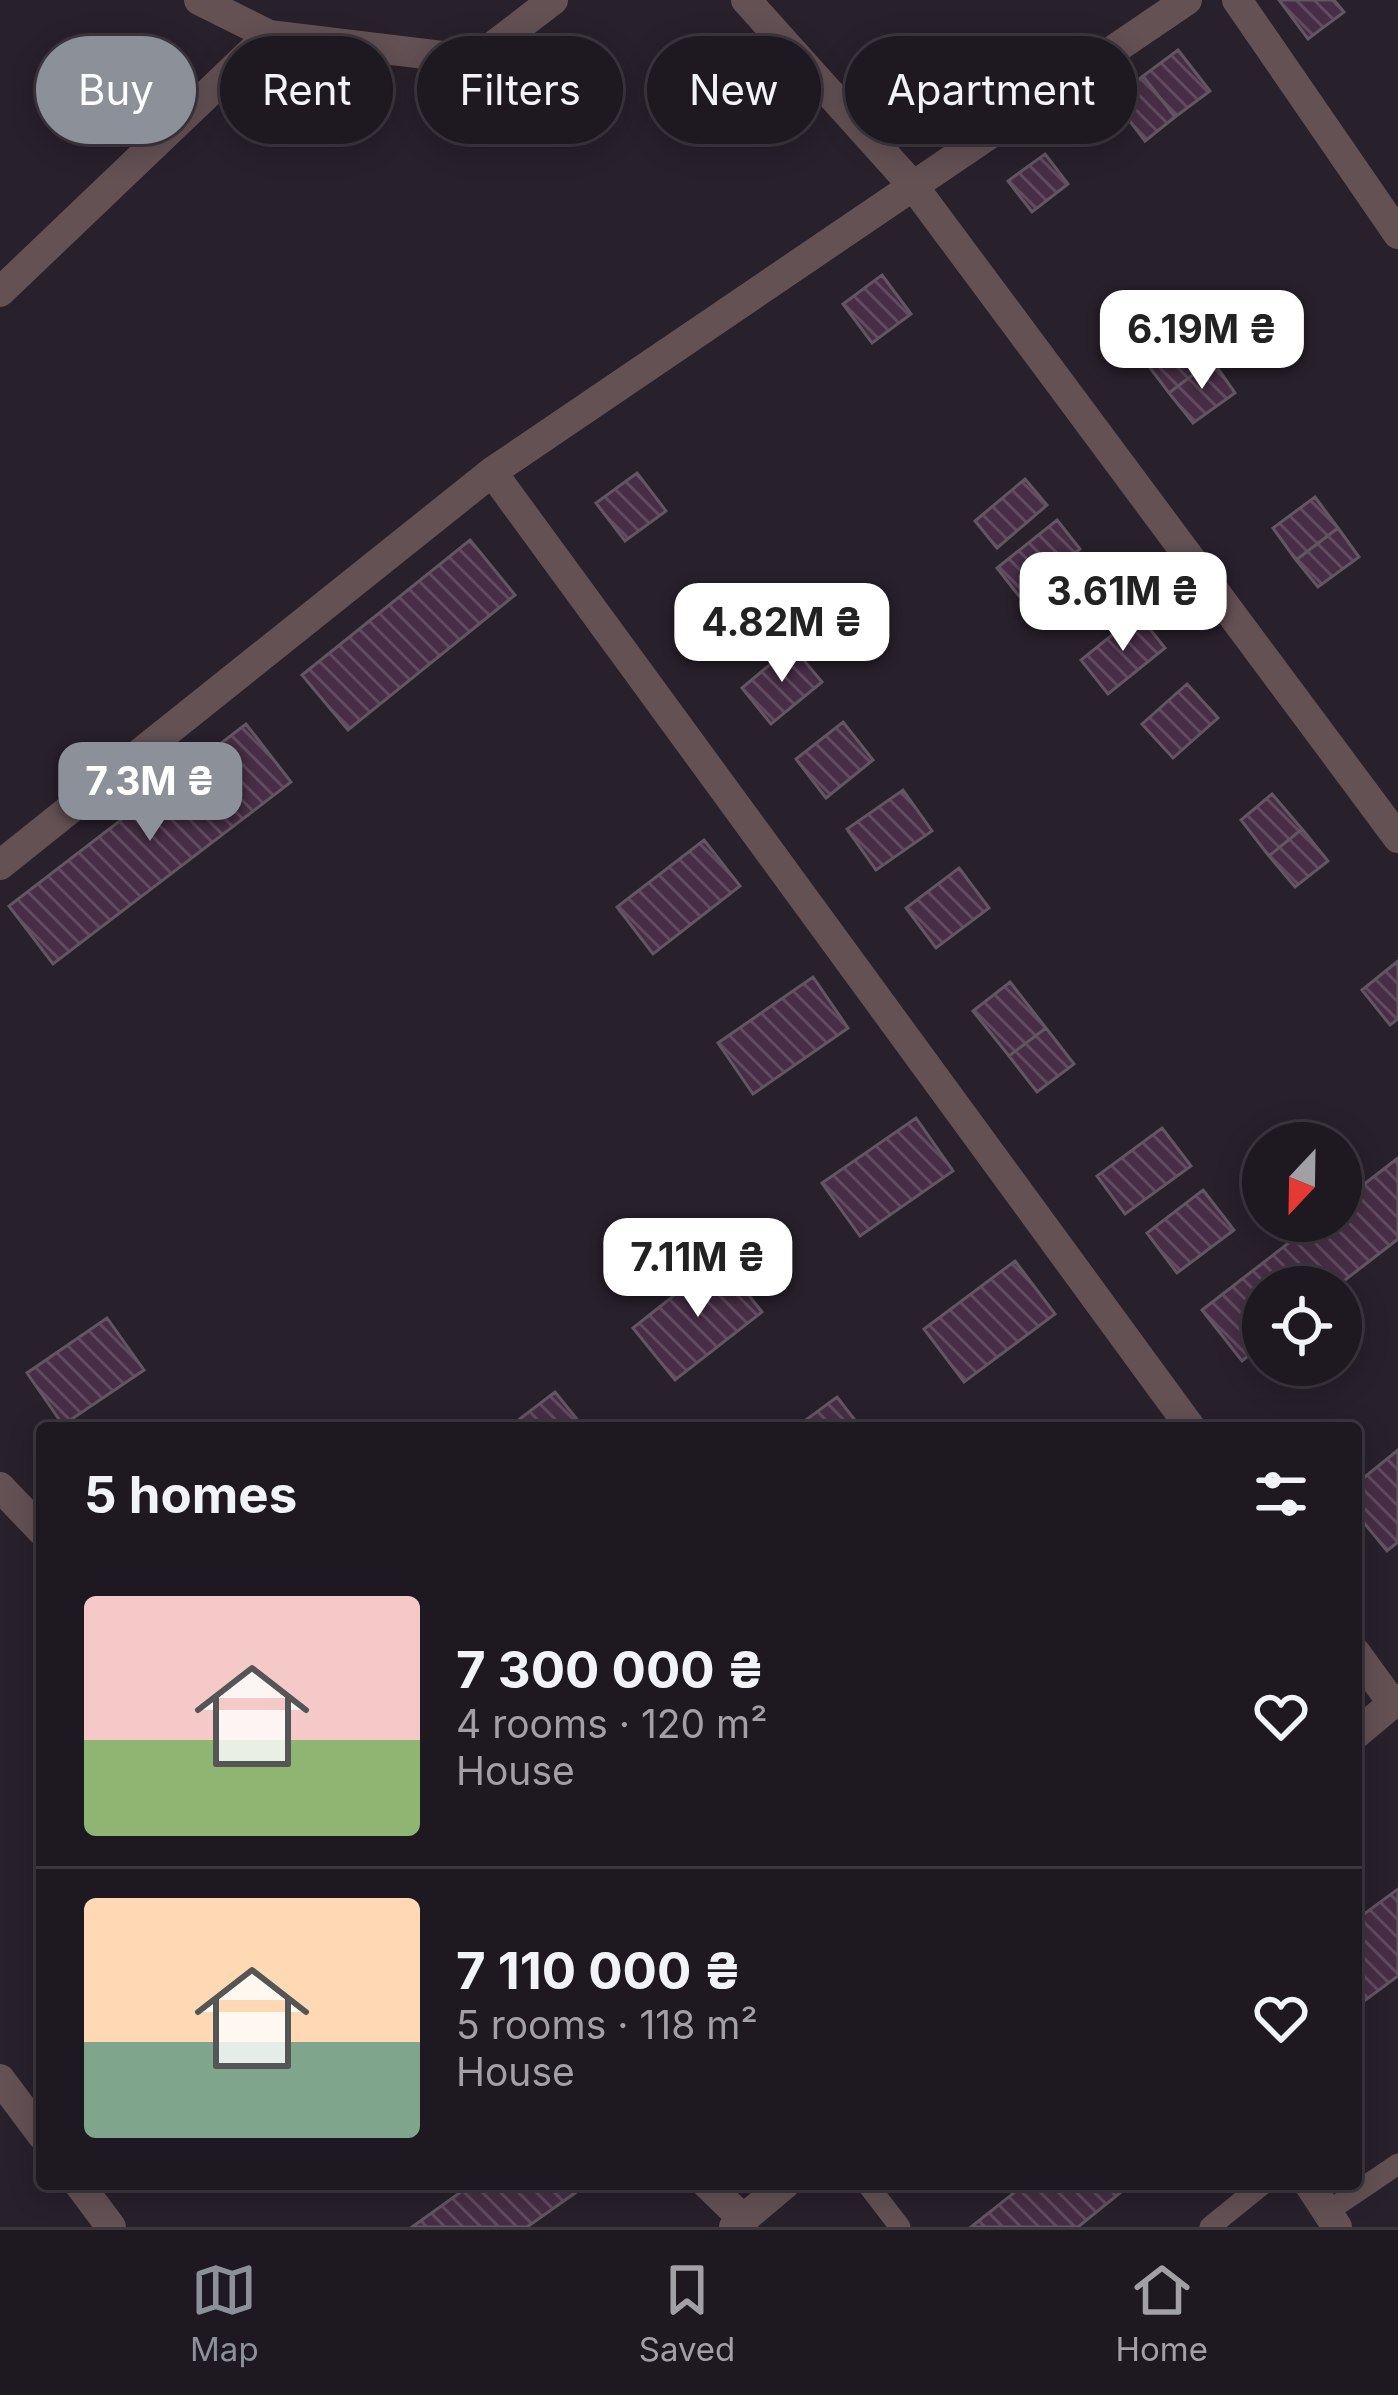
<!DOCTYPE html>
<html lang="en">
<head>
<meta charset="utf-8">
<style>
  :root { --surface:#1e1820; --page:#2b252d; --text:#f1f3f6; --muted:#a1a0a5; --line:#3c373e; --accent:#8c9099 }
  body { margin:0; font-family:Inter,sans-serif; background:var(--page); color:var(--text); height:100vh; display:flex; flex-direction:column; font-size:45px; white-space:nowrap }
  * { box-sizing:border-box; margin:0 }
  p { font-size:39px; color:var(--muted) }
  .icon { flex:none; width:66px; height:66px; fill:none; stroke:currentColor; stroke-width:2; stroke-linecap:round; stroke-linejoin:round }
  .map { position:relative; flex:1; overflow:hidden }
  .side { position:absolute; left:36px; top:1422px; width:1326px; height:768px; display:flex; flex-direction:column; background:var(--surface); border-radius:12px; box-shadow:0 6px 30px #0003,0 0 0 3px var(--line) }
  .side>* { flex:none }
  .top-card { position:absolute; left:36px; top:36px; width:1326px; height:108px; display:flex; gap:24px }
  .needle { width:78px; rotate:202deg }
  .tools { position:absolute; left:1242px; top:1122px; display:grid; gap:24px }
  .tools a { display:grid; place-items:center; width:120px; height:120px; border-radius:50%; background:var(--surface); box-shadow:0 6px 30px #0003,0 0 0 3px var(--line); font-size:60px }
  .price { position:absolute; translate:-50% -102px; padding:0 27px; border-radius:24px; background:#fff; color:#222; font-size:39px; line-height:78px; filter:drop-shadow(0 3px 6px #0008) }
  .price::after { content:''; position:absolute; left:50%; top:72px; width:36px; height:27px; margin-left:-18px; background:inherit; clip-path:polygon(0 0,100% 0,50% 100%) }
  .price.active { background:var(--accent); color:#fff }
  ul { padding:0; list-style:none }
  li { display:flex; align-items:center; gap:36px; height:300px; padding:0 48px }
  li+li { border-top:3px solid var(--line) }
  li span { display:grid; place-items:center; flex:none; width:336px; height:240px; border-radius:12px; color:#555 }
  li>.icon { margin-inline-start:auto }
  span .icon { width:144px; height:144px; fill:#fffc; stroke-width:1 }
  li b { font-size:51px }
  h2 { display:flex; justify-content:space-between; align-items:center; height:144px; padding:0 48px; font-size:51px }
  .chip { padding:0 42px; border-radius:54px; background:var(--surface); box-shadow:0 6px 30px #0003,0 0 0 3px var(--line); font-size:42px; line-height:108px }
  .chip.active { background:var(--accent); color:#fff }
  .dock { display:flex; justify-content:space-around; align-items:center; height:168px; border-top:3px solid var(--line); background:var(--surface); font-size:33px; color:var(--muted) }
  .dock a { display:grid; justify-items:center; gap:6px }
  .dock .active { color:var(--accent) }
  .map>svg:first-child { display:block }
  .building { fill:url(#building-back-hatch); stroke:#625662; stroke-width:3 }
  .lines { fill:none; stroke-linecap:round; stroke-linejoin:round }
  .service { stroke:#635154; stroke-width:21 }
  .minor { stroke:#635154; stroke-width:30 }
</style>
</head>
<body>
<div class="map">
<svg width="1398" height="2227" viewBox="0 0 1398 2227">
  <defs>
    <pattern id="building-back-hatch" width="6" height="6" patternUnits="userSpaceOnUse" patternTransform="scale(3)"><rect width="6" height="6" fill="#472e46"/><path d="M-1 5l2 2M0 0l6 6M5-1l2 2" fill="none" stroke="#614b60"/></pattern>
  </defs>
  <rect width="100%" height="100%" fill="#28202b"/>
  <path class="building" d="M1279,0H1334L1344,12L1308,39Z
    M1178,50L1210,91L1175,117L1143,76Z
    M1143,76L1175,117L1145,141L1113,99Z
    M1045,154L1068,184L1032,212L1008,181Z
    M882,275L911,314L872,343L843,304Z
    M1184,324L1212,360L1169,393L1141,356Z
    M1212,360L1235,393L1193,423L1169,393Z
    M637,473L666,511L625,541L596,503Z
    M1025,479L1047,505L997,548L975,521Z
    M1315,497L1338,528L1296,560L1273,528Z
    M1057,520L1080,549L1019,596L997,568Z
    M1338,528L1359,557L1318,587L1296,560Z
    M470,540L515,595L348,730L302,675Z
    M1138,614L1165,648L1108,694L1081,660Z
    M792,646L822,682L771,724L742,688Z
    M1187,684L1218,718L1173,758L1142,724Z
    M843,722L873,760L826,798L796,759Z
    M246,724L291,782L53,964L9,906Z
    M903,790L932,831L876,870L847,829Z
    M1272,794L1302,829L1269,856L1241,820Z
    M1302,829L1328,861L1295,887L1269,856Z
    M704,840L740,886L653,954L617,907Z
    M959,868L989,908L936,948L906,908Z
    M1398,961V1019L1390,1025L1362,990Z
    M813,977L848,1028L753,1094L718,1043Z
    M1010,982L1046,1028L1009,1056L973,1011Z
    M1046,1028L1074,1064L1037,1092L1009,1056Z
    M916,1118L953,1171L860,1236L822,1183Z
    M1162,1128L1191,1166L1125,1214L1097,1176Z
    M1398,1158V1239L1336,1287H1263V1344L1242,1361L1202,1310L1317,1221H1341V1202Z
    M1203,1190L1234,1230L1177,1273L1147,1233Z
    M720,1259L762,1312L675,1380L633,1328Z
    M1015,1261L1055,1314L964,1382L924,1329Z
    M107,1318L144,1370L63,1425L27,1373Z
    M555,1392L584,1428H508Z
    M837,1397L861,1428H795Z
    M1398,1450V1542L1387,1551L1356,1513V1484Z
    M1398,1889V1976L1356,2007V1920Z
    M472,2184H569L575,2193L527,2227H412Z
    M1025,2184H1131L1078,2227H971Z"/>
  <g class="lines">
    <path class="service" d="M867,2184L900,2227
      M1327,2212L1398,2164
      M1210,2227L1263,2184"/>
    <path class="minor" d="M199,0L269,35L475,60L553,0
      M746,0L914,187L1398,838
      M1237,0L1398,234
      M0,292L269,35
      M492,472L1191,1428
      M0,865L492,472L1187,0
      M0,1487L42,1531
      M1356,1653L1393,1704
      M1356,1734L1398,1699
      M0,2079L42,2135
      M79,2184L111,2227
      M707,2184L744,2220
      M1309,2184L1337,2227
      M734,2227L785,2184"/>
  </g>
</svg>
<div class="tools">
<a><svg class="needle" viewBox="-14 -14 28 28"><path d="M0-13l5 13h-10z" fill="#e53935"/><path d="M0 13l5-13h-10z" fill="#a1a0a5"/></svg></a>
<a><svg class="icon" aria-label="locate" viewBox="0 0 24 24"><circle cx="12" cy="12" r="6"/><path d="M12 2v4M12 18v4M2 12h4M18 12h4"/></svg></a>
</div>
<b class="price" style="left:1202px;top:392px">6.19M ₴</b>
<b class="price" style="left:1123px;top:654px">3.61M ₴</b>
<b class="price" style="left:782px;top:685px">4.82M ₴</b>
<b class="price active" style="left:150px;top:844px">7.3M ₴</b>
<b class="price" style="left:698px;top:1320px">7.11M ₴</b>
<div class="top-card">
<a class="chip active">Buy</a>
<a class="chip">Rent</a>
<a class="chip">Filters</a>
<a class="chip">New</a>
<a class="chip">Apartment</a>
</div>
<section class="side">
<h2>5 homes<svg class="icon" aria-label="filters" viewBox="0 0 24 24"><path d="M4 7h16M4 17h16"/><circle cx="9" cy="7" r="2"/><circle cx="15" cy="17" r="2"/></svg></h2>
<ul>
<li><span style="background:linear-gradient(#f6c9c9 60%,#8fb573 0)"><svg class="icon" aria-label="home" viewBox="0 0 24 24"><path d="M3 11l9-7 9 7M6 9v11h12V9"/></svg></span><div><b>7 300 000 ₴</b><p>4 rooms · 120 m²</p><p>House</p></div><svg class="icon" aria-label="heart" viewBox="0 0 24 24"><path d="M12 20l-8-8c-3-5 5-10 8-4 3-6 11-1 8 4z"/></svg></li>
<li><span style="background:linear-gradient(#ffd9b3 60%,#7fa58c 0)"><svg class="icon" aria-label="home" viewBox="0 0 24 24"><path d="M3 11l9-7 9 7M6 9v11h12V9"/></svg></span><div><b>7 110 000 ₴</b><p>5 rooms · 118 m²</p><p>House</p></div><svg class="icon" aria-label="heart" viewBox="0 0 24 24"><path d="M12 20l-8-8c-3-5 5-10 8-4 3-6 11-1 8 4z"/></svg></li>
</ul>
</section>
</div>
<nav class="dock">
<a class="active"><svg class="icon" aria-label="map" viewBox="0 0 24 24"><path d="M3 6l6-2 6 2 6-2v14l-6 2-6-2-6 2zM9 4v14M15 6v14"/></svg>Map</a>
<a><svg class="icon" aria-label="saved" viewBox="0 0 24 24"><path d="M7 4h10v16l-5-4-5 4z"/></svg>Saved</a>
<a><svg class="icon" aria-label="home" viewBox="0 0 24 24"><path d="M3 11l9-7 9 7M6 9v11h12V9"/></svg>Home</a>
</nav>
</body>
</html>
